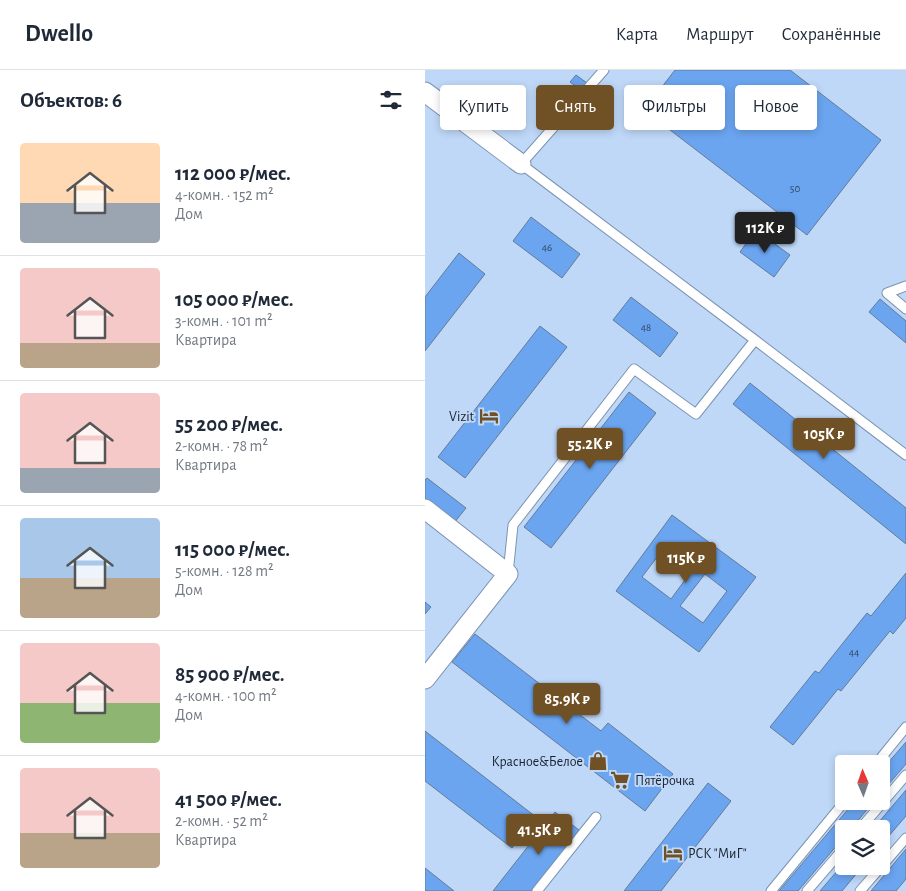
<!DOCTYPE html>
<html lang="ru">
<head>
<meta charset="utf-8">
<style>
  :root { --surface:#fff; --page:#f2f2f3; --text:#1f2937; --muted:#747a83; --line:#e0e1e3; --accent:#6f5125 }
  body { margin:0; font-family:"Alegreya Sans",sans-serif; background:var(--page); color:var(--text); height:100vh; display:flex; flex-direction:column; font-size:19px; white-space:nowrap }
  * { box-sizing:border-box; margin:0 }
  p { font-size:16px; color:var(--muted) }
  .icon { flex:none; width:28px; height:28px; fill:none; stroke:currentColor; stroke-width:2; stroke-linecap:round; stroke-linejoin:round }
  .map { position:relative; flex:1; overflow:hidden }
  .sheet { display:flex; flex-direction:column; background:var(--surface); width:425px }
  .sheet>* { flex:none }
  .hud { position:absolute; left:15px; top:15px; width:390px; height:45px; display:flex; gap:10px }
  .needle { width:32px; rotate:358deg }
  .tools { position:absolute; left:410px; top:685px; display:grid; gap:10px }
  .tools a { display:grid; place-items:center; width:55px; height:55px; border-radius:5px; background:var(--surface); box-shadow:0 2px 8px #0003; font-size:25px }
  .price { position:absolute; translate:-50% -42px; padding:0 11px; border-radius:5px; background:var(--accent); color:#fff; font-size:16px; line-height:32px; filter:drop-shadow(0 1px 2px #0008) }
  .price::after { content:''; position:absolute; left:50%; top:30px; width:15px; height:11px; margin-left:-8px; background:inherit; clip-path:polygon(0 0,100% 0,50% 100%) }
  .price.selected { background:#222; color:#fff }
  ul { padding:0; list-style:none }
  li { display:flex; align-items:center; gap:15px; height:125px; padding:0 20px }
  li+li { border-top:1px solid var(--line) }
  li span { display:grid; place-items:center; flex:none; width:140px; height:100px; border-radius:5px; color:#555 }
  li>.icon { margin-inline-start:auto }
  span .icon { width:60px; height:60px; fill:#fffc; stroke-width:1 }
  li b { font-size:21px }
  h2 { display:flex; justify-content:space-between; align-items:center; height:60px; padding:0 20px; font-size:21px }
  .chip { padding:0 18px; border-radius:5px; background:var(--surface); box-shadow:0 2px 8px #0003; font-size:18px; line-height:45px }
  .chip.selected { background:var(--accent); color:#fff }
  header { display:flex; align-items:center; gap:30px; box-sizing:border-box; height:70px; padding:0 25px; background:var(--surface); border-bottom:1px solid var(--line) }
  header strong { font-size:24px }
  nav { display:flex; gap:28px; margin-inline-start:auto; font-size:18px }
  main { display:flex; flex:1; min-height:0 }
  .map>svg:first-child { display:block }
  .building { fill:#6ba5f0; stroke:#647b98; fill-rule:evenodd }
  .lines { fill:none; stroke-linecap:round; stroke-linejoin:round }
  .lane-casing { stroke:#7b93b1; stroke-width:11 }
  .street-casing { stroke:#7b93b1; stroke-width:21 }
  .lane { stroke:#fff; stroke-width:9 }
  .street { stroke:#fff; stroke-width:19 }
  .labels { text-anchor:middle; stroke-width:4; stroke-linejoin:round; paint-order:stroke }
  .number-label { font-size:11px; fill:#2e435e }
  .poi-label { font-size:14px; fill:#19222e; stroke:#bfd8f8; text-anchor:end }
</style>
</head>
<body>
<header>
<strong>Dwello</strong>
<nav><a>Карта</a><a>Маршрут</a><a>Сохранённые</a></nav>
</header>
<main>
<section class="sheet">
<h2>Объектов: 6<svg class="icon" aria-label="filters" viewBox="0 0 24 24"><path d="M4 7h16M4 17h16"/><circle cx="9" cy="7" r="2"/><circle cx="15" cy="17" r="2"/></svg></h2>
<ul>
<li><span style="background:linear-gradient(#ffd9b3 60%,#9aa5b1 0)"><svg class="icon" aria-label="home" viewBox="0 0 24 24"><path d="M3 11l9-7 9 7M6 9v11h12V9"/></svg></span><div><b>112 000 ₽/мес.</b><p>4-комн. · 152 m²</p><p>Дом</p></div></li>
<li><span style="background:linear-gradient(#f6c9c9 75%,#b9a48a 0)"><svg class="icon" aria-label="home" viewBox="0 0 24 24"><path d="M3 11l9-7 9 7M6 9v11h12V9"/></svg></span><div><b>105 000 ₽/мес.</b><p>3-комн. · 101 m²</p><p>Квартира</p></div></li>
<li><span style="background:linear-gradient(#f6c9c9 75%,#9aa5b1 0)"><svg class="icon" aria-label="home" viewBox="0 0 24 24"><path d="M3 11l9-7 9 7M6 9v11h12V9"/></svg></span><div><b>55 200 ₽/мес.</b><p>2-комн. · 78 m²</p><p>Квартира</p></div></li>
<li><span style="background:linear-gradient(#a9c7e8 60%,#b9a48a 0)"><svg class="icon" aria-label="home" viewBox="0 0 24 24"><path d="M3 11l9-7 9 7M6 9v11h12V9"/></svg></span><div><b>115 000 ₽/мес.</b><p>5-комн. · 128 m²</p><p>Дом</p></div></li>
<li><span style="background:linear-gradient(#f6c9c9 60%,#8fb573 0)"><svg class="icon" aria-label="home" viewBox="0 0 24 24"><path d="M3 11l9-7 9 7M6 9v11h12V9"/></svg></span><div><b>85 900 ₽/мес.</b><p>4-комн. · 100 m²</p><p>Дом</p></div></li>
<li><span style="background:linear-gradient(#f6c9c9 65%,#b9a48a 0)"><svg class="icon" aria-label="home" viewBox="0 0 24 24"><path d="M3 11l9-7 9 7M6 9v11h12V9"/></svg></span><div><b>41 500 ₽/мес.</b><p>2-комн. · 52 m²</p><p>Квартира</p></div></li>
</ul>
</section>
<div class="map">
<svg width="481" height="821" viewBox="0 0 481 821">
  <rect width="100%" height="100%" fill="#bfd8f8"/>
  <path class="building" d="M250,0H365L456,70L382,165L219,40Z
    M151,5L162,13L156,20L145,12Z
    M106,147L155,184L137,208L88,171Z
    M331,160L365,185L349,207L315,182Z
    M34,183L60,204L0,281V227Z
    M206,227L253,263L235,287L188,250Z
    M455,229L481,251V273L444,242Z
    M115,256L142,277L40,408L13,387Z
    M325,313L481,438V474L308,334Z
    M204,322L231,343L126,478L99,457Z
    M2,408L41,438L25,458L0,439V410Z
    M247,445L331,507L274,582L191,521ZM239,478L268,499L246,529L217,507ZM280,504L302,521L278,553L255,536Z
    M481,503V548L468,564L465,561L416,621L413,619L368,675L345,657L390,601L394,603L442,543L446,546Z
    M0,532L6,537L0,544Z
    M50,564L176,661L183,653L248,704L220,741L27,592Z
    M0,661L111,747L87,778L0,711Z
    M481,672V694L456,723V701Z
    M283,713L306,731L236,821H199Z
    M481,720V746L456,775V759H448Z
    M430,731H449L426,759H419V767L373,821H354Z
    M130,742L154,760L107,821H68Z
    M481,779V809L471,821H446Z
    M419,793V796H438L417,821H395Z
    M0,798L29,821H0Z"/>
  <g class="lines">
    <g class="lane-casing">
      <path id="lane" d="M481,216L462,223L481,239
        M330,270L481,385
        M83,504L88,455L209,299L271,344L330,270L96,94L179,0
        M451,694L481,657
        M435,759L481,705
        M112,821L171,747
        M346,821L420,731
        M382,821L419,778
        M435,821L481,768"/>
    </g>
    <g class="street-casing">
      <path id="street" d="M0,22L96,94
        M0,439L83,504L0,609"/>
    </g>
    <use href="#lane" class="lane"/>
    <use href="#street" class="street"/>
  </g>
  <defs>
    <g id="hotel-bare" transform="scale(1.5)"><path d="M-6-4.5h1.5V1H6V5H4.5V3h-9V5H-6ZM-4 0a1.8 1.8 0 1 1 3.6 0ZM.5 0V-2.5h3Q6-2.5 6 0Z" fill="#6f5125" stroke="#bfd8f8" stroke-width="2.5" paint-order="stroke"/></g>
    <g id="shop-bare" transform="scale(1.5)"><path d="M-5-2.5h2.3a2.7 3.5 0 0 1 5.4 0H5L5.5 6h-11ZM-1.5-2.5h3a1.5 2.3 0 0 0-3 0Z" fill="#6f5125" stroke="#bfd8f8" stroke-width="2.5" paint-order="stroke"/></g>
    <g id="supermarket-bare" transform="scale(1.5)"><path d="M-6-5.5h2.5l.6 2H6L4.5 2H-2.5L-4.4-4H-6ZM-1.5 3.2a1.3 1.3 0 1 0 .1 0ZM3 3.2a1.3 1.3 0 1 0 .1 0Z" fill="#6f5125" stroke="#bfd8f8" stroke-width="2.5" paint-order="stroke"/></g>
  </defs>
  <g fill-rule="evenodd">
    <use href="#hotel-bare" x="64" y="346"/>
    <use href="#shop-bare" x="173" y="691"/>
    <use href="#supermarket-bare" x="195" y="710"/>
    <use href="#hotel-bare" x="248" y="783"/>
  </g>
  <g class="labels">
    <g class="number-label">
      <text x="370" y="122">50</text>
      <text x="122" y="181">46</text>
      <text x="221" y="261">48</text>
      <text x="429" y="586">44</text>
    </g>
    <g class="poi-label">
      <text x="49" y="351">Vizit</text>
      <text x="158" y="696">Красное&amp;Белое</text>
      <text x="210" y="715" text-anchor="start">Пятёрочка</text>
      <text x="263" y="788" text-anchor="start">РСК "МиГ"</text>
    </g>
  </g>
</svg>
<div class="tools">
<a><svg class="needle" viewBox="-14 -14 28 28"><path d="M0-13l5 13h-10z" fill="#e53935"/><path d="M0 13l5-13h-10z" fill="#747a83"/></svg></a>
<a><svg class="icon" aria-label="layers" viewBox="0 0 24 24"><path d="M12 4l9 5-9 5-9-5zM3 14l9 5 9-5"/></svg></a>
</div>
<b class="price selected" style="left:340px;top:184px">112K ₽</b>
<b class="price" style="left:399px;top:390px">105K ₽</b>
<b class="price" style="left:165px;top:400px">55.2K ₽</b>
<b class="price" style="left:261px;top:514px">115K ₽</b>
<b class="price" style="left:142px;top:655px">85.9K ₽</b>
<b class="price" style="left:114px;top:786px">41.5K ₽</b>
<div class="hud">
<a class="chip">Купить</a>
<a class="chip selected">Снять</a>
<a class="chip">Фильтры</a>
<a class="chip">Новое</a>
</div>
</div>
</main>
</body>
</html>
